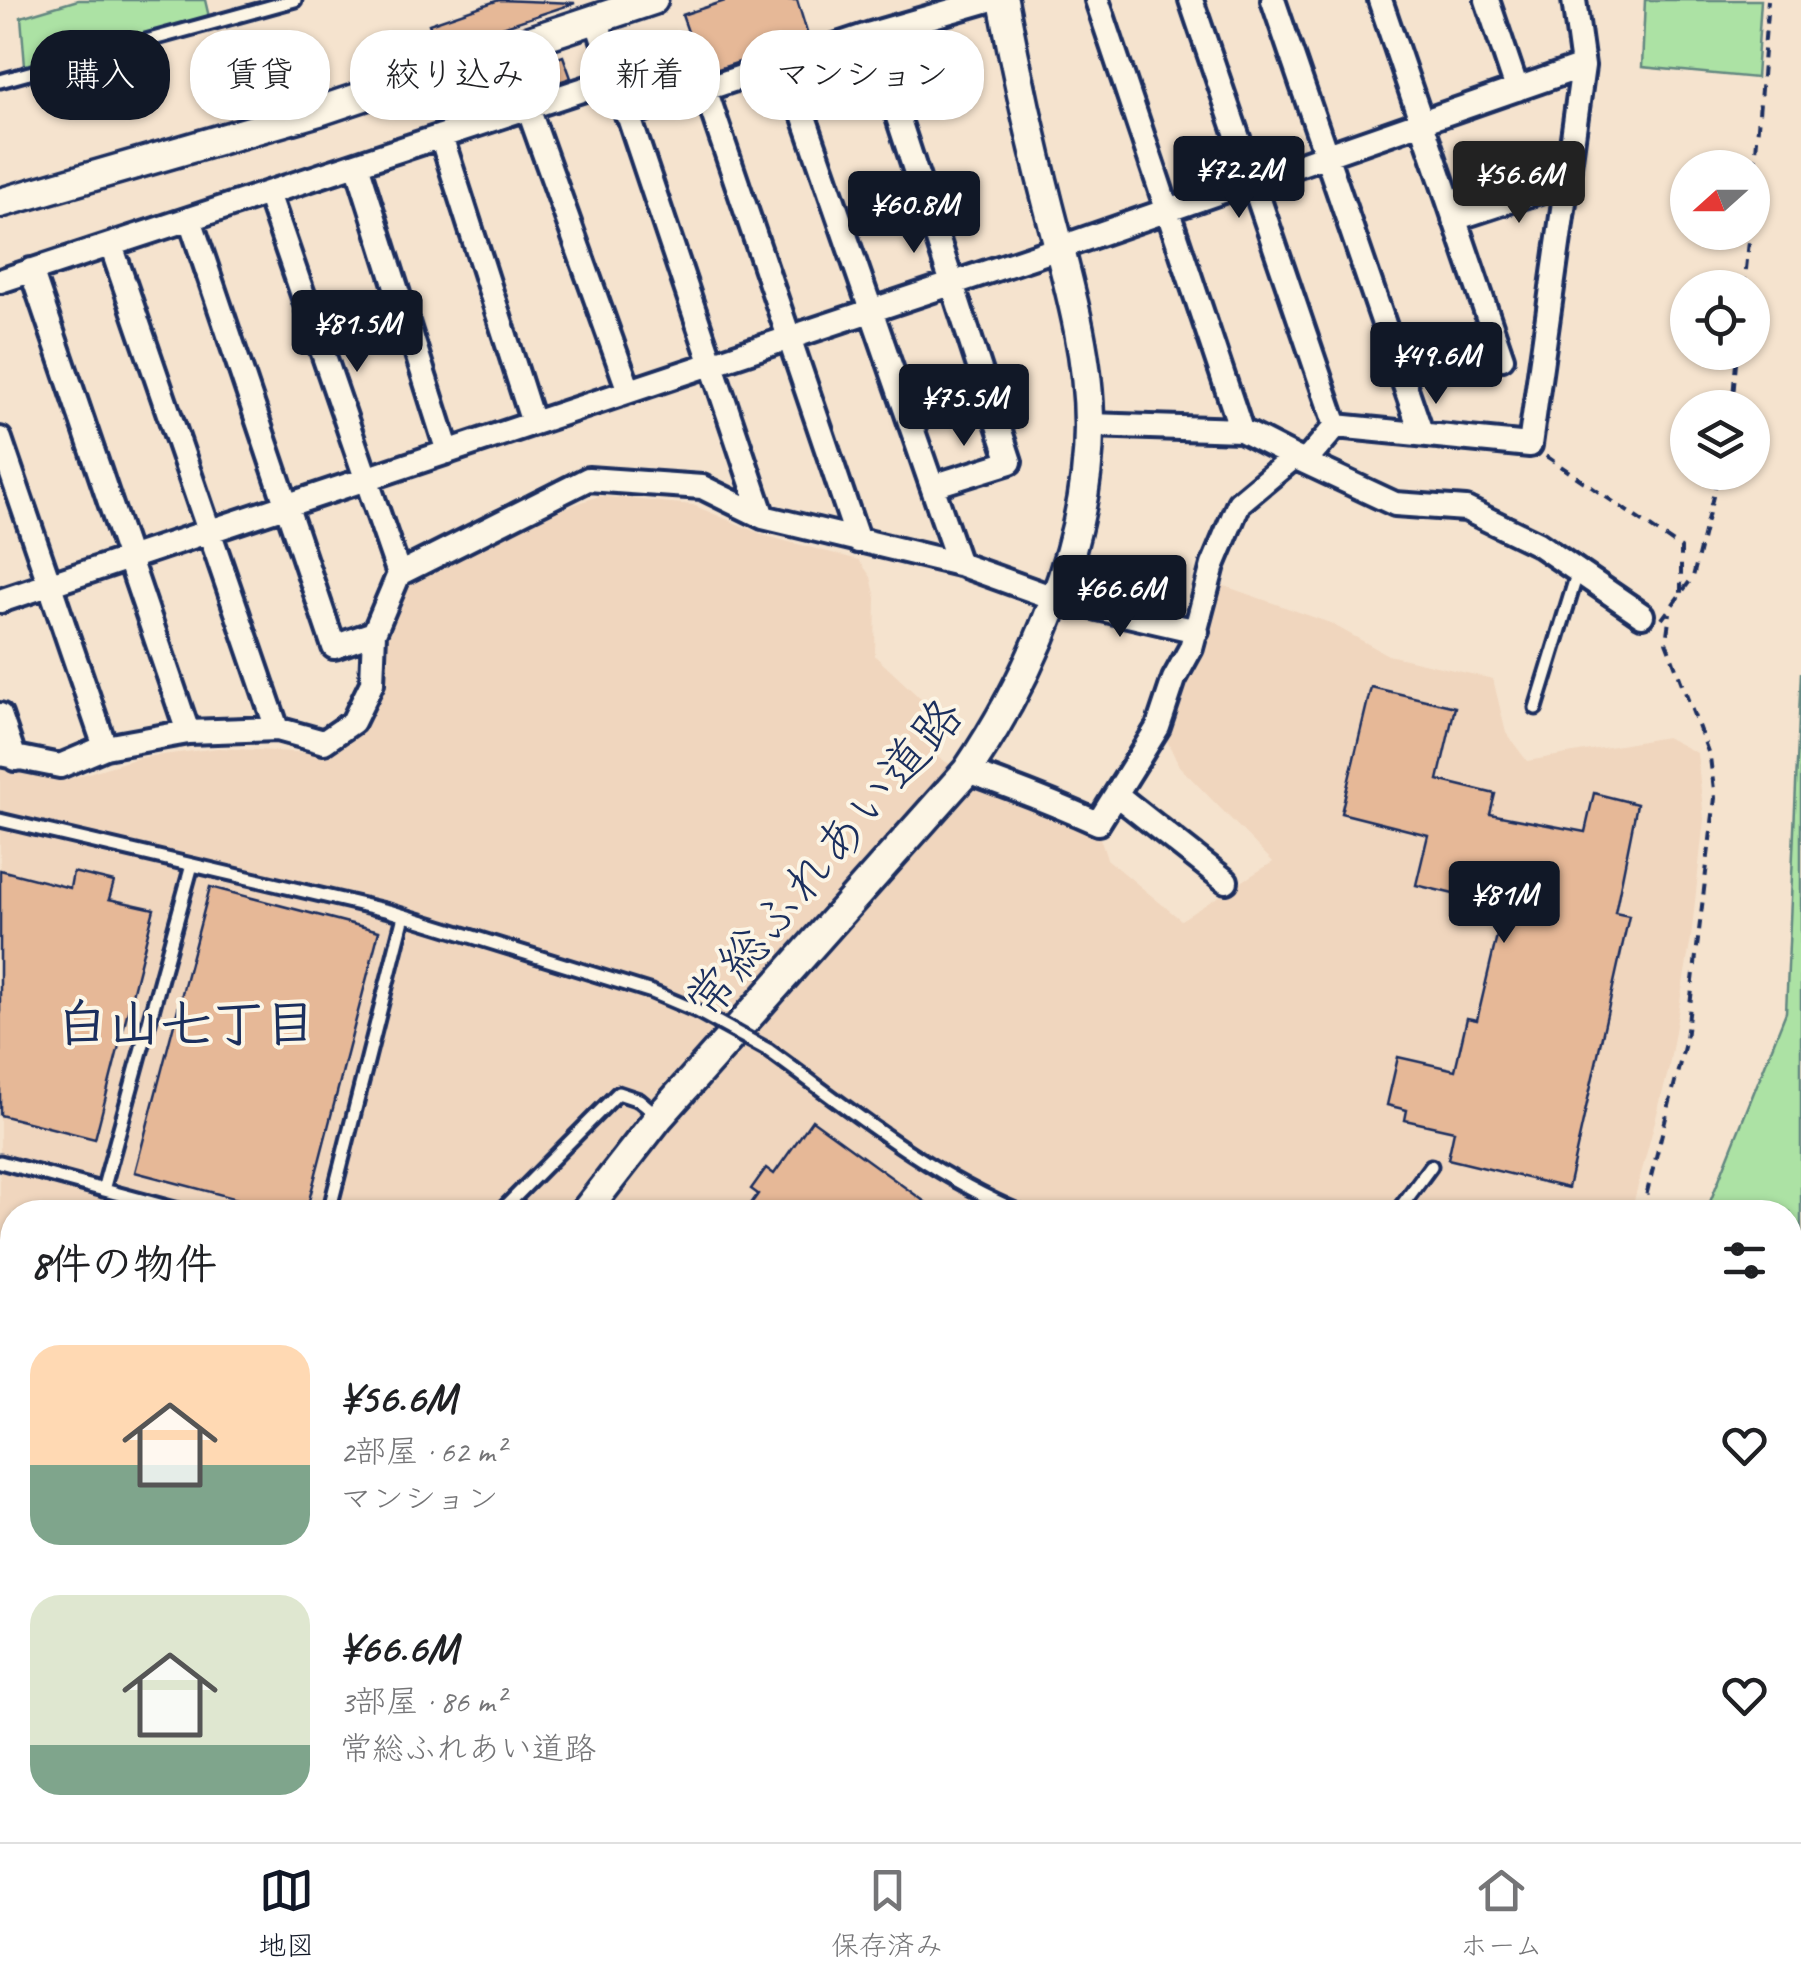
<!DOCTYPE html>
<html lang="ja">
<head>
<meta charset="utf-8">
<style>
  :root { --surface:#fff; --page:#f6f6f6; --text:#202124; --muted:#757577; --line:#e0e0e0; --accent:#111827 }
  body { margin:0; font-family:Caveat,"Klee One",sans-serif; background:var(--page); color:var(--text); height:100vh; display:flex; flex-direction:column; font-size:38px; white-space:nowrap }
  * { box-sizing:border-box; margin:0 }
  p { font-size:32px; color:var(--muted) }
  .icon { flex:none; width:55px; height:55px; fill:none; stroke:currentColor; stroke-width:2; stroke-linecap:round; stroke-linejoin:round }
  .map { position:relative; flex:1; overflow:hidden }
  .drawer { position:absolute; left:0px; top:1200px; width:1802px; height:642px; display:flex; flex-direction:column; background:var(--surface); border-radius:40px 40px 0 0; box-shadow:0 2px 8px #0004 }
  .drawer>* { flex:none }
  .guide { position:absolute; left:30px; top:30px; width:1000px; height:90px; display:flex; gap:20px }
  .needle { width:65px; rotate:249deg }
  .controls { position:absolute; left:1670px; top:150px; display:grid; gap:20px }
  .controls a { display:grid; place-items:center; width:100px; height:100px; border-radius:50%; background:var(--surface); box-shadow:0 2px 8px #0004; font-size:50px }
  .price { position:absolute; translate:-50% -85px; padding:0 22px; border-radius:10px; background:var(--accent); color:#fff; font-size:32px; line-height:65px; filter:drop-shadow(0 2px 5px #0008) }
  .price::after { content:''; position:absolute; left:50%; top:60px; width:30px; height:22px; margin-left:-15px; background:inherit; clip-path:polygon(0 0,100% 0,50% 100%) }
  .price.on { background:#222; color:#fff }
  ul { padding:0; list-style:none }
  li { display:flex; align-items:center; gap:30px; height:250px; padding:0 30px }
  li span { display:grid; place-items:center; flex:none; width:280px; height:200px; border-radius:30px; color:#555 }
  li>.icon { margin-inline-start:auto }
  span .icon { width:120px; height:120px; fill:#fffc; stroke-width:1 }
  li b { font-size:42px }
  h2 { display:flex; justify-content:space-between; align-items:center; height:120px; padding:0 30px; font-size:42px }
  .pill { padding:0 35px; border-radius:40px; background:var(--surface); box-shadow:0 2px 8px #0004; font-size:35px; line-height:90px }
  .pill.on { background:var(--accent); color:#fff }
  .tabs { display:flex; justify-content:space-around; align-items:center; height:140px; border-top:2px solid var(--line); background:var(--surface); font-size:28px; color:var(--muted) }
  .tabs a { display:grid; justify-items:center; gap:5px }
  .tabs .on { color:var(--accent) }
  .map>svg:first-child { display:block }
  .built { fill:#f0d6be }
  .green { fill:#ace2a4; stroke:#648881; stroke-width:2.5 }
  .building { fill:#e6b897; stroke:#1b2f5e; stroke-width:2.5 }
  .lines { fill:none; stroke-linecap:round; stroke-linejoin:round }
  .service-casing { stroke:#1b2f5e; stroke-width:19 }
  .minor-casing { stroke:#1b2f5e; stroke-width:30 }
  .tertiary-casing { stroke:#1b2f5e; stroke-width:35 }
  .path { stroke:#1b2f5e; stroke-width:4; stroke-dasharray:10 8; stroke-linecap:butt }
  .service { stroke:#fcf5e5; stroke-width:11 }
  .minor { stroke:#fcf5e5; stroke-width:22 }
  .tertiary { stroke:#fcf5e5; stroke-width:28 }
  .service-bridge-casing { stroke:#1b2f5e; stroke-width:19; stroke-linecap:butt }
  .service-bridge { stroke:#fcf5e5; stroke-width:11 }
  .labels { text-anchor:middle; stroke-width:8; stroke-linejoin:round; paint-order:stroke }
  .street-label { font-size:50px; fill:#1b2f5e; stroke:#fcf5e5 }
  .neighbourhood-label { font-size:52px; font-weight:bold; fill:#1b2f5e; stroke:#fcf5e5 }
</style>
</head>
<body>
<div class="map">
<svg width="1801" height="1842" viewBox="0 0 1801 1842">
  <rect width="100%" height="100%" fill="#f5e3ce"/>
  <filter id="ink" filterUnits="userSpaceOnUse"><feTurbulence type="fractalNoise" baseFrequency=".01" numOctaves="2"/><feDisplacementMap in="SourceGraphic" scale="20" xChannelSelector="R" yChannelSelector="G"/><feConvolveMatrix kernelMatrix="1 2 1 2 8 2 1 2 1" color-interpolation-filters="sRGB"/></filter>
  <g filter="url(#ink)">
    <path class="built" d="M599,496L693,505L766,536L859,560L871,577L876,598L875,656L954,730L933,755L993,787L1098,832L1107,859L1181,920L1273,862L1179,766L1163,732L1198,652L1216,583L1330,623L1388,655L1493,679L1506,733L1527,761L1666,737L1697,753L1704,819L1691,938L1668,1072L1631,1212H12V1491H0V765L62,781L138,758L218,748L333,754L362,731L383,694L389,659L374,633L401,587L536,518Z"/>
    <path class="green" d="M78,0H205L209,17L25,66L21,17Z
      M1645,0H1761L1756,78L1642,67Z
      M1801,672V1842H1701L1697,1830H1790V1212H1706L1786,1012Z"/>
    <path class="building" d="M499,0L575,3L445,46L443,40L436,42L429,24Z
      M728,0H797L809,39L703,74L682,15Z
      M563,56L571,78L528,92L521,71Z
      M1371,687L1455,707L1438,780L1495,794L1490,814L1585,832L1594,793L1637,804L1615,913L1629,916L1568,1188L1448,1159L1454,1131L1405,1120L1407,1110L1387,1105L1398,1057L1455,1070L1467,1018L1477,1020L1506,897L1472,889L1470,898L1416,885L1428,835L1341,813Z
      M0,870L70,888L73,872L114,882L109,899L154,909L95,1139L0,1115Z
      M210,887L379,931L306,1212H287L135,1172Z
      M812,1120L939,1212H745L758,1194L751,1189L766,1168L774,1174Z"/>
    <g class="lines">
      <g class="service-casing">
        <path id="service" d="M0,81L295,0
          M1536,708L1577,574
          M0,820L389,911L652,992L697,1011
          M768,1050C851,1110 925,1172 1020,1212
          M0,1162L186,1212
          M103,1190L192,865
          M329,1212L404,916
          M500,1212L618,1093L639,1100L659,1117
          M1397,1212L1431,1166
          M1352,1830L1355,1842
          M1499,1830L1502,1842"/>
      </g>
      <g class="minor-casing">
        <path id="minor" d="M1097,0L1241,430
          M1191,0L1336,426
          M1273,0L1421,432
          M1380,0L1502,358
          M1487,0L1517,89
          M596,19L763,517
          M871,34L1010,462L933,486
          M785,62L959,564
          M705,89L858,541
          M528,108L629,391
          M627,115L871,34L989,0
          M441,136L533,423
          M357,164L448,452
          M268,193L399,574
          M190,219L334,647L374,633
          M1454,219L1567,182
          M111,245L277,729
          M31,270L188,732
          M0,281L615,79
          M1090,425L1241,430L1294,457
          M1336,426L1530,445L1583,66L1574,0
          M0,439L105,747
          M1305,462L1395,504L1466,509L1538,544L1642,615
          M0,601L1059,248L1583,66
          M0,715L15,759
          M0,754L60,766L105,747L188,732L277,729L324,742L353,722L372,683L374,633L399,574L588,479L702,487L763,517L959,564L1054,598L1197,631
          M967,771C1012,787 1054,803 1098,823L1158,727L1174,679L1191,648L1213,565L1239,503L1294,457L1305,462L1336,426
          M1118,796L1226,881
          M0,1508H12
          M0,1813L12,1823
          M22,1830L37,1842
          M797,1830L800,1842
          M1096,1842L1104,1830"/>
      </g>
      <g class="tertiary-casing">
        <path id="tertiary" d="M0,203L319,111L653,0
          M585,1212L659,1117L967,771C1032,675 1090,542 1089,424C1089,351 1067,278 1049,208C1031,139 1016,70 1003,0
          M0,1694L12,1705
          M164,1830L179,1842
          M453,1830L456,1842
          M1133,1830L1152,1842
          M593,1842L649,1830"/>
      </g>
      <path class="path" d="M1752,203L1768,0
        M1744,288L1750,232
        M1732,408L1737,352
        M1546,456L1681,548V598
        M1662,619L1693,577L1719,472
        M1642,1212L1686,1039L1715,798L1710,757L1666,642L1670,613
        M1634,1830L1637,1842"/>
      <use href="#service" class="service"/>
      <use href="#minor" class="minor"/>
      <use href="#tertiary" class="tertiary"/>
      <g class="service-bridge-casing">
        <path id="service-bridge" d="M697,1011L768,1050"/>
      </g>
      <use href="#service-bridge" class="service-bridge"/>
    </g>
  </g>
  <g class="labels">
    <g class="street-label">
      <text transform="translate(823 857) rotate(-50)" y="18">常総ふれあい道路</text>
    </g>
    <g class="neighbourhood-label">
      <text x="186" y="1041">白山七丁目</text>
    </g>
  </g>
</svg>
<div class="controls">
<a><svg class="needle" viewBox="-14 -14 28 28"><path d="M0-13l5 13h-10z" fill="#e53935"/><path d="M0 13l5-13h-10z" fill="#757577"/></svg></a>
<a><svg class="icon" aria-label="locate" viewBox="0 0 24 24"><circle cx="12" cy="12" r="6"/><path d="M12 2v4M12 18v4M2 12h4M18 12h4"/></svg></a>
<a><svg class="icon" aria-label="layers" viewBox="0 0 24 24"><path d="M12 4l9 5-9 5-9-5zM3 14l9 5 9-5"/></svg></a>
</div>
<b class="price" style="left:1239px;top:221px">¥72.2M</b>
<b class="price on" style="left:1519px;top:226px">¥56.6M</b>
<b class="price" style="left:914px;top:256px">¥60.8M</b>
<b class="price" style="left:357px;top:375px">¥81.5M</b>
<b class="price" style="left:1436px;top:407px">¥49.6M</b>
<b class="price" style="left:964px;top:449px">¥75.5M</b>
<b class="price" style="left:1120px;top:640px">¥66.6M</b>
<b class="price" style="left:1504px;top:946px">¥81M</b>
<div class="guide">
<a class="pill on">購入</a>
<a class="pill">賃貸</a>
<a class="pill">絞り込み</a>
<a class="pill">新着</a>
<a class="pill">マンション</a>
</div>
<section class="drawer">
<h2>8件の物件<svg class="icon" aria-label="filters" viewBox="0 0 24 24"><path d="M4 7h16M4 17h16"/><circle cx="9" cy="7" r="2"/><circle cx="15" cy="17" r="2"/></svg></h2>
<ul>
<li><span style="background:linear-gradient(#ffd9b3 60%,#7fa58c 0)"><svg class="icon" aria-label="home" viewBox="0 0 24 24"><path d="M3 11l9-7 9 7M6 9v11h12V9"/></svg></span><div><b>¥56.6M</b><p>2部屋 · 62 m²</p><p>マンション</p></div><svg class="icon" aria-label="heart" viewBox="0 0 24 24"><path d="M12 20l-8-8c-3-5 5-10 8-4 3-6 11-1 8 4z"/></svg></li>
<li><span style="background:linear-gradient(#dfe7d0 75%,#7fa58c 0)"><svg class="icon" aria-label="home" viewBox="0 0 24 24"><path d="M3 11l9-7 9 7M6 9v11h12V9"/></svg></span><div><b>¥66.6M</b><p>3部屋 · 86 m²</p><p>常総ふれあい道路</p></div><svg class="icon" aria-label="heart" viewBox="0 0 24 24"><path d="M12 20l-8-8c-3-5 5-10 8-4 3-6 11-1 8 4z"/></svg></li>
</ul>
</section>
</div>
<nav class="tabs">
<a class="on"><svg class="icon" aria-label="map" viewBox="0 0 24 24"><path d="M3 6l6-2 6 2 6-2v14l-6 2-6-2-6 2zM9 4v14M15 6v14"/></svg>地図</a>
<a><svg class="icon" aria-label="saved" viewBox="0 0 24 24"><path d="M7 4h10v16l-5-4-5 4z"/></svg>保存済み</a>
<a><svg class="icon" aria-label="home" viewBox="0 0 24 24"><path d="M3 11l9-7 9 7M6 9v11h12V9"/></svg>ホーム</a>
</nav>
</body>
</html>
